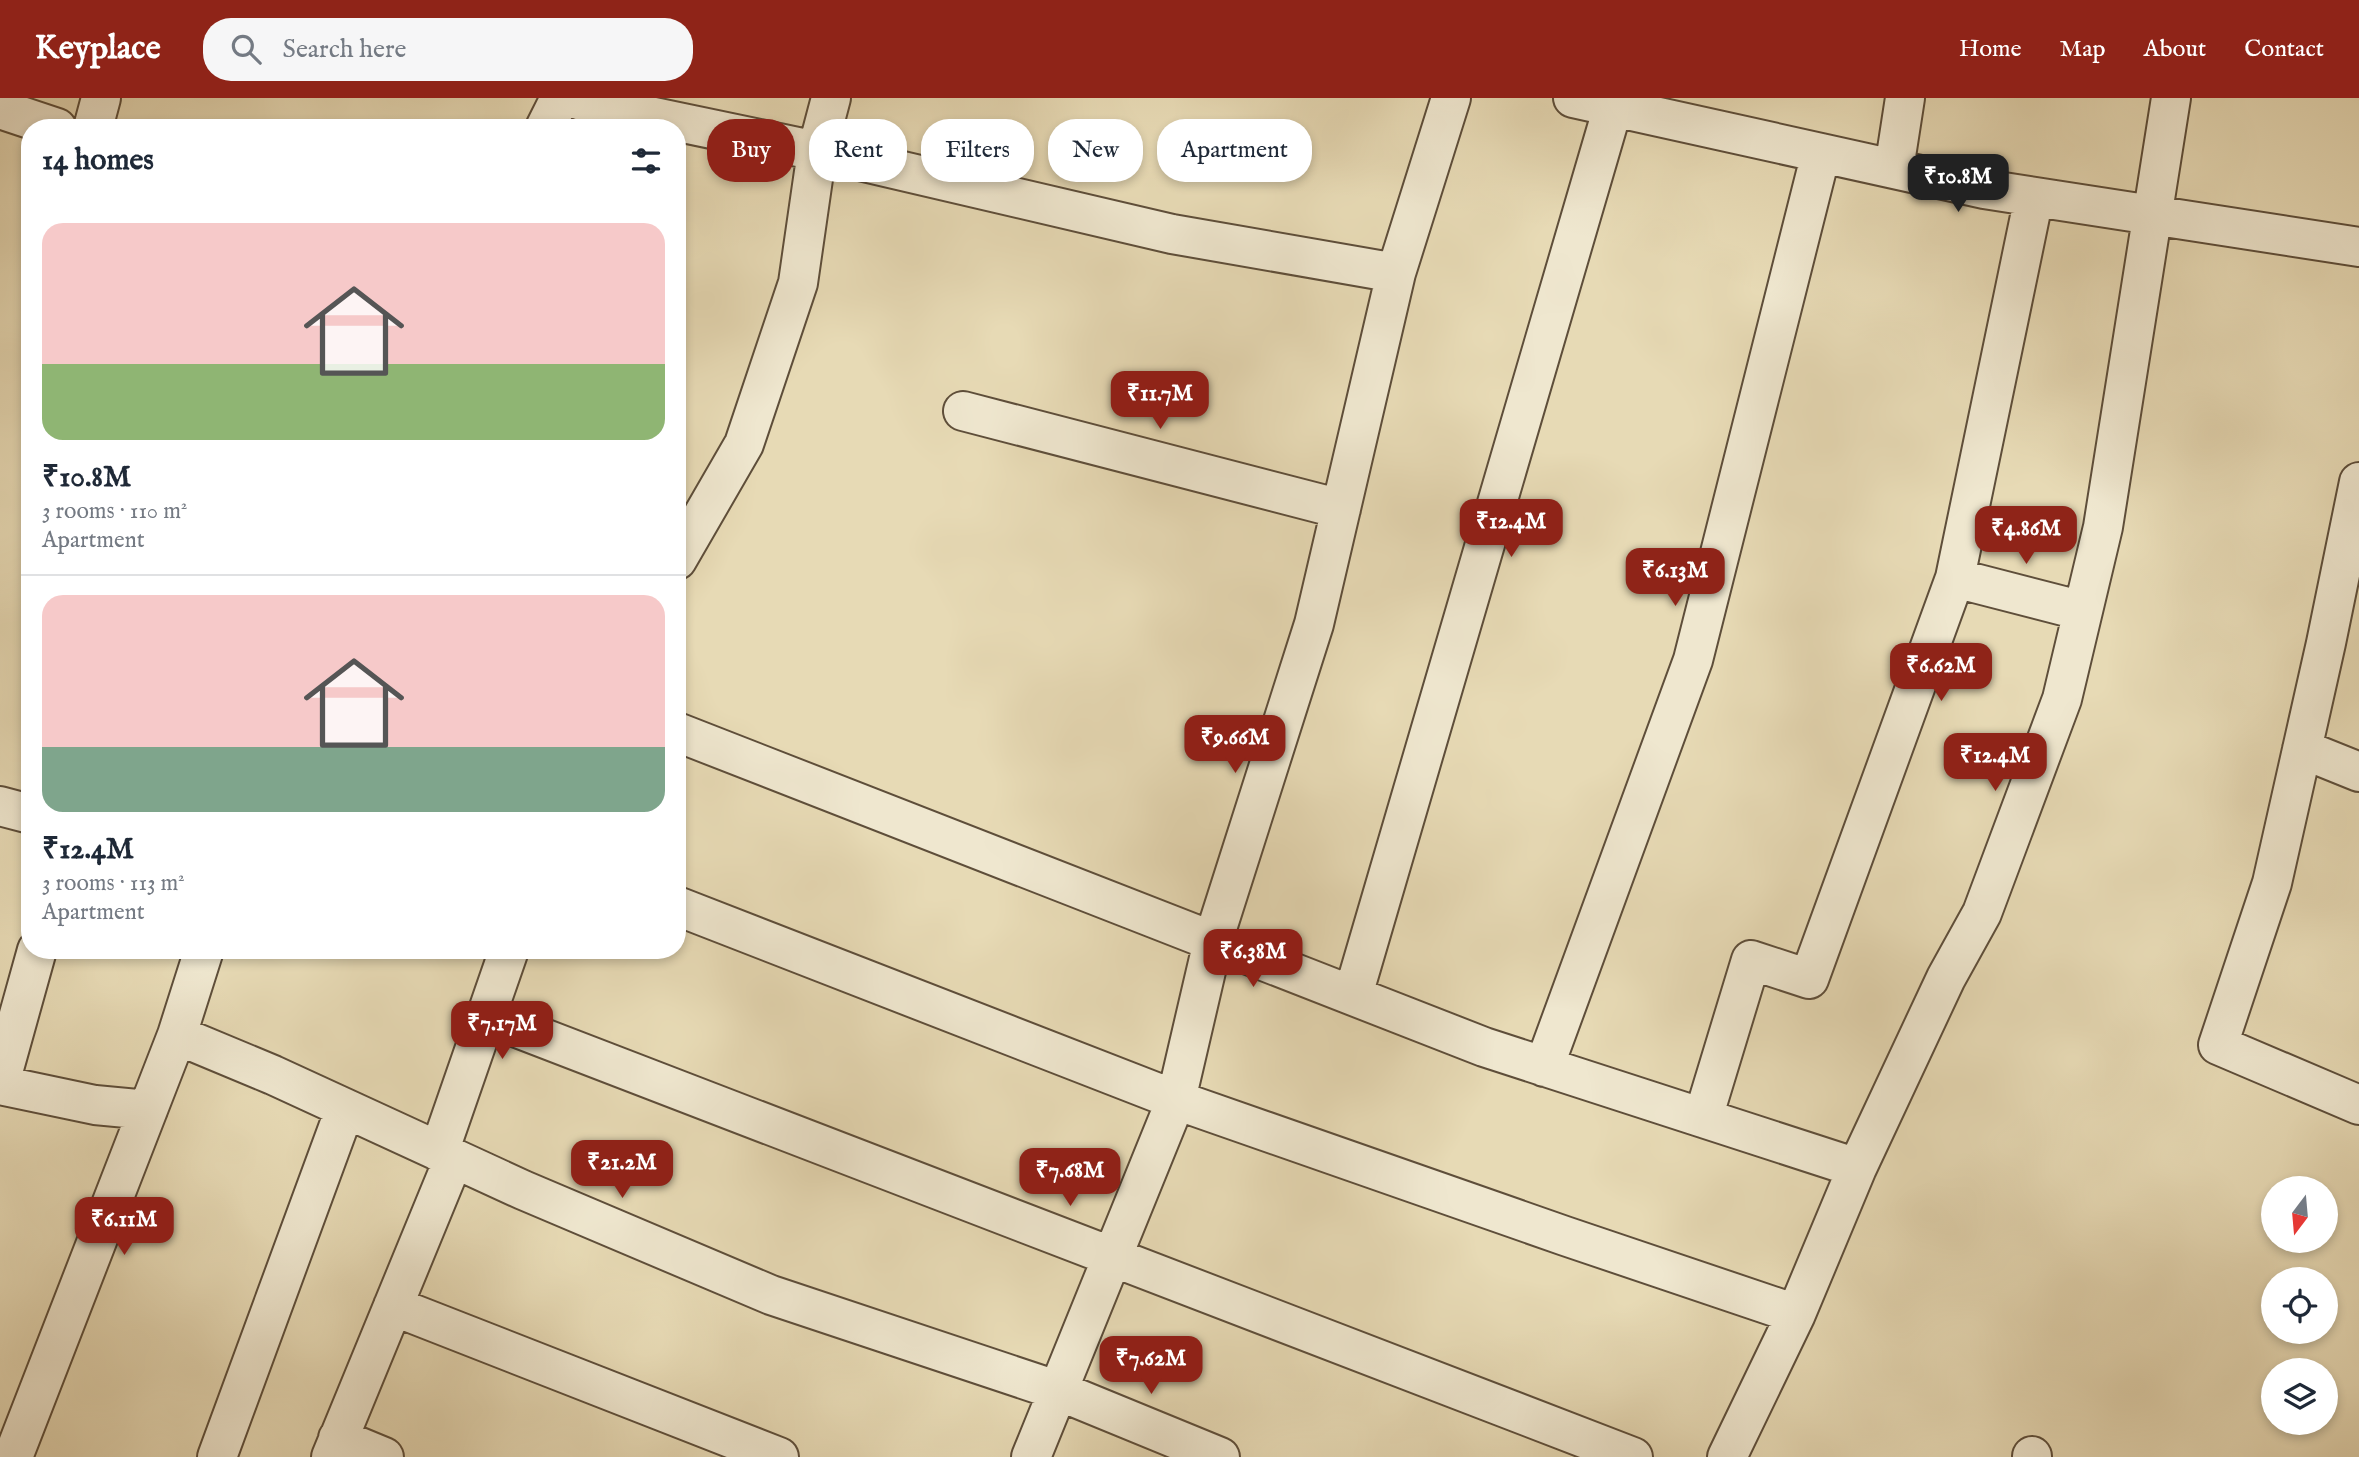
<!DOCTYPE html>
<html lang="en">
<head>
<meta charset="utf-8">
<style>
  :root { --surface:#fff; --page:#f6f6f7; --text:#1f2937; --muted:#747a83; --line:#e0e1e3; --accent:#8f2418 }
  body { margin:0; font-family:"IM FELL English",serif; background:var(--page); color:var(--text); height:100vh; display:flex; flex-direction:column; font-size:26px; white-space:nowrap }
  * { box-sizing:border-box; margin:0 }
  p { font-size:23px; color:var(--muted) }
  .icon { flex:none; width:38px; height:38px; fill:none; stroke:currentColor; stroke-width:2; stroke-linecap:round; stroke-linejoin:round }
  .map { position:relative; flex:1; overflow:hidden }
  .drawer { position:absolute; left:21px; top:21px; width:665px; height:840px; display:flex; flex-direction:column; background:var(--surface); border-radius:28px; box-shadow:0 4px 10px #0003 }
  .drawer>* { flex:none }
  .hud { position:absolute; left:707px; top:21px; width:665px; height:63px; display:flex; gap:14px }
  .needle { width:46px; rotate:196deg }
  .tools { position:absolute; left:2261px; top:1078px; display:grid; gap:14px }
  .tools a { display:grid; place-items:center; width:77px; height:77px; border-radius:50%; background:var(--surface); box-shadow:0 4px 10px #0003; font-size:35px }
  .price { position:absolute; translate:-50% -60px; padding:0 16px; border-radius:14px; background:var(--accent); color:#fff; font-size:23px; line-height:46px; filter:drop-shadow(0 2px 4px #0008) }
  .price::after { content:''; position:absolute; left:50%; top:42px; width:21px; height:16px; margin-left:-10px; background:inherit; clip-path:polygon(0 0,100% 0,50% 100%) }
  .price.active { background:#222; color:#fff }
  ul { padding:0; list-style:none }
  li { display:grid; align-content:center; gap:14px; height:371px; padding:0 21px }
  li+li { border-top:2px solid var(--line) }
  li span { display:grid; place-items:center; height:217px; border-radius:21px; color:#555 }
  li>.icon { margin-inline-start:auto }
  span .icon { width:126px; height:126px; fill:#fffc; stroke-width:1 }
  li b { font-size:30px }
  h2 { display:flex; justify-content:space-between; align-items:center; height:84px; padding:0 21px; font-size:30px }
  .chip { padding:0 24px; border-radius:28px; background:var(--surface); box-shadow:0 4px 10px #0003; font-size:24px; line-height:63px }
  .chip.active { background:var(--accent); color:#fff }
  header { display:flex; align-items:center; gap:42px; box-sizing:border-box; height:98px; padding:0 35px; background:var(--accent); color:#fff }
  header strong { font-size:33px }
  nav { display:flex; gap:38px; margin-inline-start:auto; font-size:24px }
  .search { width:490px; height:63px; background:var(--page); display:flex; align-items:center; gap:18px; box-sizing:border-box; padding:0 24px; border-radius:28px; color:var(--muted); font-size:26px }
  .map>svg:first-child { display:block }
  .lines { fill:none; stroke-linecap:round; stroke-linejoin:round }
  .minor-casing { stroke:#5e4e3a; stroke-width:42 }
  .minor { stroke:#efe7cf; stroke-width:38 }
</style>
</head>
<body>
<header>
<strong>Keyplace</strong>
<div class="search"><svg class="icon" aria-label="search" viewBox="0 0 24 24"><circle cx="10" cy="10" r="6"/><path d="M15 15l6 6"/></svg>Search here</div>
<nav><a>Home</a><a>Map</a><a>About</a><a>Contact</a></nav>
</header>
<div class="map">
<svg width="2359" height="1359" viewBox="0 0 2359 1359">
  <rect width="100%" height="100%" fill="#e7dab5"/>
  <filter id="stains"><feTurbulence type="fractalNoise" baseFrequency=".00286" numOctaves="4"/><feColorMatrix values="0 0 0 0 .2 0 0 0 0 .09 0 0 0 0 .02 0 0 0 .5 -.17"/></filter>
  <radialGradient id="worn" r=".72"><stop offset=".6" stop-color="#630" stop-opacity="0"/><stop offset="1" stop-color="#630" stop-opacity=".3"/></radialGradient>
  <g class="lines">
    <g class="minor-casing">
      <path id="minor" d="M574,0L587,5L817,53L1172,136L1396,175
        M1573,0L1984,91L2359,149
        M0,11L57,30
        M93,30L101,0
        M545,30L560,0
        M1894,71L1905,0
        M963,313L1341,411
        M2359,384L2326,545L2272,785L2218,947L2359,1007
        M677,462L744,346L798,185L817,53L831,0
        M1955,480L2083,513
        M677,634L1484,949L1857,1070
        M2302,651L2359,674
        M0,708L30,716
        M677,808L1176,1002L1565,1138L1796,1216
        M1353,897L1613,9
        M486,918L1633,1359
        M177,937L273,977L523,1092L771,1197L1059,1293L1220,1359
        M1544,969L1693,562L1821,55
        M0,985L37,852
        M0,987L95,1007L148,1012
        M1703,1020L1751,862L1809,881L1955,480L2034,99
        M439,1054L509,852
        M393,1208L779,1359
        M338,1340L384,1359
        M13,1359L177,937L204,852
        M217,1359L345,1011
        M331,1359L454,1060
        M1031,1359L1176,1002L1213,843L1314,526L1396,175L1451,0
        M1727,1359L1796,1216L1857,1070L1946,880L1982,815L2062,601L2103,429L2171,0
        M2032,1359V1358"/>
    </g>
    <use href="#minor" class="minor"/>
  </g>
  <rect width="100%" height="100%" filter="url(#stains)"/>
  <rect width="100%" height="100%" fill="url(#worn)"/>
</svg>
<div class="tools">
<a><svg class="needle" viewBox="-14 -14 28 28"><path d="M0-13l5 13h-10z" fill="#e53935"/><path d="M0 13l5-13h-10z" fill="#747a83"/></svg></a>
<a><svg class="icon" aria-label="locate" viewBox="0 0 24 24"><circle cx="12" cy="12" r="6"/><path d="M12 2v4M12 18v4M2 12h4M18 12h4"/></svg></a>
<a><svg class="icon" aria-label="layers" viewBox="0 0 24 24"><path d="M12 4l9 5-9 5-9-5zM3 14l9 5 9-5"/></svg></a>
</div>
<b class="price active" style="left:1958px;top:116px">₹10.8M</b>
<b class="price" style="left:1160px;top:333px">₹11.7M</b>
<b class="price" style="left:1511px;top:461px">₹12.4M</b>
<b class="price" style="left:2026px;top:468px">₹4.86M</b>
<b class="price" style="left:1675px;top:510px">₹6.13M</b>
<b class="price" style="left:1941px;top:605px">₹6.62M</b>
<b class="price" style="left:1235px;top:677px">₹9.66M</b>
<b class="price" style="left:1995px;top:695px">₹12.4M</b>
<b class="price" style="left:1253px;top:891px">₹6.38M</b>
<b class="price" style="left:502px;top:963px">₹7.17M</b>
<b class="price" style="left:622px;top:1102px">₹21.2M</b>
<b class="price" style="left:1070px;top:1110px">₹7.68M</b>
<b class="price" style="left:124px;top:1159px">₹6.11M</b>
<b class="price" style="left:1151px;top:1298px">₹7.62M</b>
<div class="hud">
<a class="chip active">Buy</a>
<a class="chip">Rent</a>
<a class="chip">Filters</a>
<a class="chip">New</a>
<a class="chip">Apartment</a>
</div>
<section class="drawer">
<h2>14 homes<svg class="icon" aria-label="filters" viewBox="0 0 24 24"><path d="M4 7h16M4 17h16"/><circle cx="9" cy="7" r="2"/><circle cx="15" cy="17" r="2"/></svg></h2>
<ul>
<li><span style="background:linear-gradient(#f6c9c9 65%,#8fb573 0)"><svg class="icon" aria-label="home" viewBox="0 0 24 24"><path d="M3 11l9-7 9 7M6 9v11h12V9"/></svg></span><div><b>₹10.8M</b><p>3 rooms · 110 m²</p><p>Apartment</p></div></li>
<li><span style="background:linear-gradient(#f6c9c9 70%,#7fa58c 0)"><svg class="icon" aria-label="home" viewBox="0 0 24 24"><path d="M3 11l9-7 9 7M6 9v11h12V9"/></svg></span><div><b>₹12.4M</b><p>3 rooms · 113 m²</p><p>Apartment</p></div></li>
</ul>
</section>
</div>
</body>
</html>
